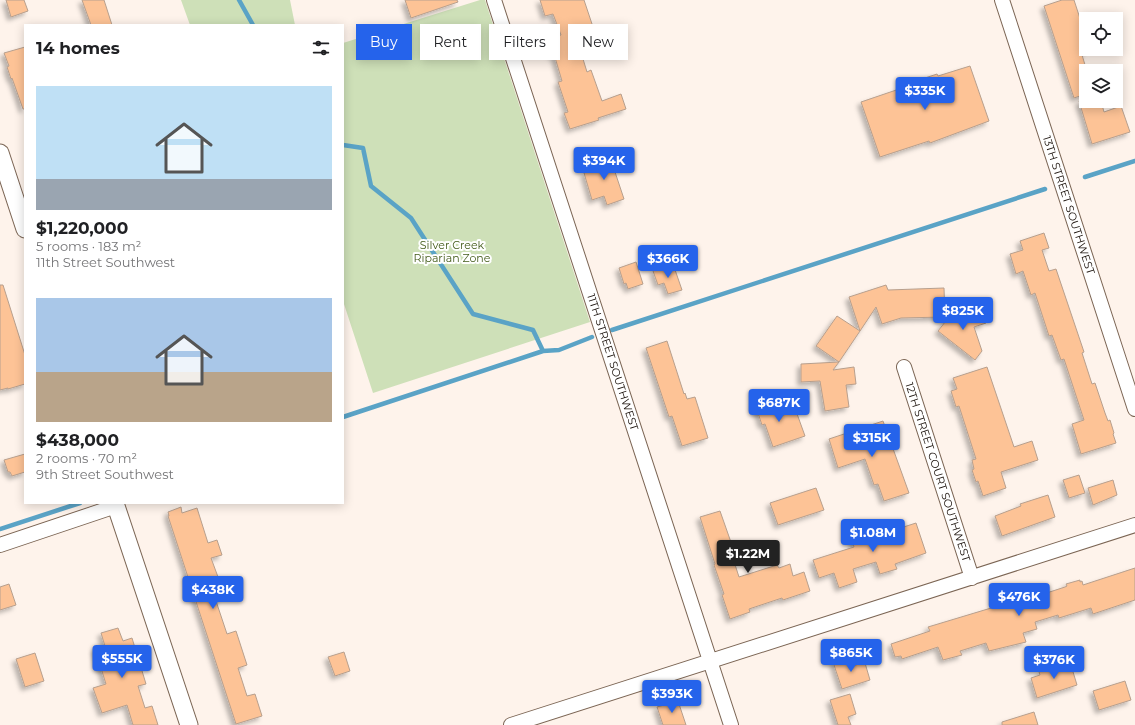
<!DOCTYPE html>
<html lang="en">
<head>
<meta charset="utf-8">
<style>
  :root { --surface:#fff; --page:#f2f2f2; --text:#202124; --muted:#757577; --accent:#2563eb }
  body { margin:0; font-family:Montserrat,sans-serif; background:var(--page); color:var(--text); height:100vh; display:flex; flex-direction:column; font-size:15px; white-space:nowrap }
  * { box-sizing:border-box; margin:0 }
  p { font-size:13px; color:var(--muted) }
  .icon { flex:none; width:22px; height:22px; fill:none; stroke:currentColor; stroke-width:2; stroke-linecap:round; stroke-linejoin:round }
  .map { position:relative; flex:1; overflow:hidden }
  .drawer { position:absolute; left:24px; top:24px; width:320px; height:480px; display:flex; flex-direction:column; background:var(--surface); border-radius:0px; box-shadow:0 2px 10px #0003 }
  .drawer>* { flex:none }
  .top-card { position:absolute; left:356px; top:24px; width:380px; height:36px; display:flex; gap:8px }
  .tools { position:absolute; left:1079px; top:12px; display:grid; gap:8px }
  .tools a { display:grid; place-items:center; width:44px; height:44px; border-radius:0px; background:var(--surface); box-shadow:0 2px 10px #0003; font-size:20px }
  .price { position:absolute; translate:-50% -34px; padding:0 9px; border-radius:4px; background:var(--accent); color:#fff; font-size:13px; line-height:26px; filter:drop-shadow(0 1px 2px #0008) }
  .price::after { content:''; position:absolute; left:50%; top:24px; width:12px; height:9px; margin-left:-6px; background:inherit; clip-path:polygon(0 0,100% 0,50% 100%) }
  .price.active { background:#222; color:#fff }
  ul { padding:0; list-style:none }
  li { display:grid; align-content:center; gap:8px; height:212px; padding:0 12px }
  li span { display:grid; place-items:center; height:124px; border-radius:0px; color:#555 }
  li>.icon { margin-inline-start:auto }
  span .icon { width:72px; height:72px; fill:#fffc; stroke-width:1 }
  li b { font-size:17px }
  h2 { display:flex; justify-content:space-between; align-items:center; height:48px; padding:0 12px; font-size:17px }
  .chip { padding:0 14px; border-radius:0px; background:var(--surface); box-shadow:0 2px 10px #0003; font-size:14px; line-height:36px }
  .chip.active { background:var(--accent); color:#fff }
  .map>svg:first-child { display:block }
  .green { fill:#cee0b8 }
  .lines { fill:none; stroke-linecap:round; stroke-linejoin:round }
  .stream { stroke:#5aa3c6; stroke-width:4.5 }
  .building { fill:#fdc396; stroke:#b79f8d; filter:url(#shadow) }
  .minor-casing { stroke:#7b6554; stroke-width:16 }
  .tertiary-casing { stroke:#7b6554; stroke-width:19 }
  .minor { stroke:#fff; stroke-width:14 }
  .tertiary { stroke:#fff; stroke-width:17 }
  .labels { text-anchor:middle; stroke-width:4; stroke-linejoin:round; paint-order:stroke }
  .street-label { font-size:11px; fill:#170e08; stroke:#fff }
  .park-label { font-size:11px; fill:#445c1b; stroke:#fff }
</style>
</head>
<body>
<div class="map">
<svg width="1135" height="725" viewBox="0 0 1135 725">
  <defs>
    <filter id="shadow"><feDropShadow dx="-3.5" dy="3.5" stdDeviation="2" flood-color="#0004"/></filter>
  </defs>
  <rect width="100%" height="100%" fill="#fef3eb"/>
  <path class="green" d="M181,0H290L295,25H190Z
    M480,0H485L590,322L373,393L343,301V43Z"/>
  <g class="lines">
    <path class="stream" d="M239,0L253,25
      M343,145L363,148L371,186L411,218L473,314L533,330L543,351L559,350L592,337
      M1085,177L1135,161
      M612,330L1045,189
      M343,417L543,351
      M0,529L80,503"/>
  </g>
  <path class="building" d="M6,0H24L28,11L11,17Z
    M82,0H104L112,25H91Z
    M405,0H457L458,2L411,18Z
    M540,0H584L595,33L586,36L589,43L579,46L587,72L591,70L602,101L621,94L626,109L598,118L599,120L570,129L564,113L568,112L558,82L562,81L554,54L552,55L547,40L561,35L553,14L545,16Z
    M1062,0H1074L1086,37V54L1082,55L1086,68V94L1074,98L1044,6Z
    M25,47V109H23L12,78L11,79L7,67L9,66L4,53Z
    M970,66L989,121L930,143L929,141L880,157L861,102L911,85L910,83L937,74L938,76Z
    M1079,101H1101L1104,112L1121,106L1130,132L1092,144Z
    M609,154L624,199L607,205L604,196L592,200L584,173L595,169L592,160Z
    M1044,233L1049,248L1042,250L1049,271L1056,269L1084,352L1082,353L1092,384L1095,383L1105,413L1108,421L1110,420L1114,433L1113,434L1116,443L1081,454L1072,424L1084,420L1064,359L1061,360L1052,335L1049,336L1035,293L1031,295L1023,271L1016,274L1010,254L1023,250L1020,241Z
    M636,262L643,284L628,289L626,283L624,284L619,268Z
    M673,264L682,290L668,294L664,283L658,285L653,271Z
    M0,285H3L25,355V384L8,389V388L0,390Z
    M886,285L888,290L944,288L945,317L901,318L882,324L876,307L860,331L849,297Z
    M960,303L986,323L974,327L982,351L975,360L938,331Z
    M837,316L860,331L839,362L816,346Z
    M667,341L684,394L685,393L687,399L695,397L708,438L682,446L672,416L669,417L646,348Z
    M839,362L833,370L854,367L856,384L846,385L849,407L825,411L820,381L801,382V364Z
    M987,367L1014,447L1032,441L1038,460L1001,472L1006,488L983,496L978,481L976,482L972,470L974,469L972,460L976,459L959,406L956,407L951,391L957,389L953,378Z
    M774,397L780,416L796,411L805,436L773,447L765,424L762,425L755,404Z
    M883,421L909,493L884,501L878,484L874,485L865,459L838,468L829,439Z
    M25,454V472L12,476L10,472H8L4,460Z
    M1079,475L1085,493L1069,498L1063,480Z
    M1113,480L1117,495L1093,505L1088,488Z
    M816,488L824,510L778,525L770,503Z
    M1048,495L1055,517L1002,536L995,516L1021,506L1020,504Z
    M181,507L182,513L197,508L208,543L217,540L222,555L211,558L218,577L209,580L227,634L236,631L247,665L238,668L247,696L255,694L262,716L236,724L168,516H169L168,512Z
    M720,511L733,548L730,549L739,577L777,565L779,568L790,564L793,576L804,572L810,591L783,600L782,598L749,609L750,612L730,619L722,595L724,594L714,565L715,564L700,517Z
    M881,521L885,533L916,523L926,553L895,564L897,569L880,574L876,562L853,569L857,582L839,588L834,573L819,578L813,560L854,547L852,540L872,533L869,525Z
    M1135,568V600L1093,614L1091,608L1059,618L1058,615L1035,622L1037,629L1023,633L1026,642L989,651L986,643L960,651L962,655L943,660L938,647L902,659L901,656L895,657L891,644L930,631L928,627L1011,602V601L1027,596L1028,599L1065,587L1067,586L1066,584L1080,580V582L1082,581L1083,585Z
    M9,584L16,605L0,610V587Z
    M118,628L123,641L132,638L146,684L138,686L145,708L152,706L158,725H133L127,705L102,713L93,688L106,684L95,649L105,646L101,633Z
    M344,652L350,671L335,676L328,657Z
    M35,653L44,681L25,687L16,659Z
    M852,656L855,665L865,663L870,680L842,689L833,662Z
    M1070,662L1077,685L1037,698L1031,678L1040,675L1039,672Z
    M1125,681L1131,700L1099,710L1093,691Z
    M850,694L856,714L848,717L851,725H838L830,700Z
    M678,701L686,725H663L657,707Z
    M1034,712L1038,725H1002V722Z"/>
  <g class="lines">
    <g class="minor-casing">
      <path id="minor" d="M494,0L731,725
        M1002,0L1135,409
        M904,367L972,578
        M0,545L116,506
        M511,725L1135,525"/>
    </g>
    <g class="tertiary-casing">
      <path id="tertiary" d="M0,153L25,229
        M115,503L189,725"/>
    </g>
    <use href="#minor" class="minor"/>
    <use href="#tertiary" class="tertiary"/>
  </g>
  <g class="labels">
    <g class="street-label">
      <text transform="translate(1069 205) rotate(72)" y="4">13TH STREET SOUTHWEST</text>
      <text transform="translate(613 362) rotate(72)" y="4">11TH STREET SOUTHWEST</text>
      <text transform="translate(938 472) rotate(72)" y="4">12TH STREET COURT SOUTHWEST</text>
    </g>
    <g class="park-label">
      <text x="452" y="249">Silver Creek<tspan x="452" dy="13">Riparian Zone</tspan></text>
    </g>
  </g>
</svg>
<div class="tools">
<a><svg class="icon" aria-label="locate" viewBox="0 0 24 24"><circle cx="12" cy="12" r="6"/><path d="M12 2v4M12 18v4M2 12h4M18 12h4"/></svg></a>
<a><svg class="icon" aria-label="layers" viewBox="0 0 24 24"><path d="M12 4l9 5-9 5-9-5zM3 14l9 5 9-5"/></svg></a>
</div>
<b class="price" style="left:925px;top:111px">$335K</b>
<b class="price" style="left:604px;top:181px">$394K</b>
<b class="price" style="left:668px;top:279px">$366K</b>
<b class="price" style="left:963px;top:331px">$825K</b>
<b class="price" style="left:779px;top:423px">$687K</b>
<b class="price" style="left:872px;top:458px">$315K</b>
<b class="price" style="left:873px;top:553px">$1.08M</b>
<b class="price active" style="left:748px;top:574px">$1.22M</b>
<b class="price" style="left:213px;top:610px">$438K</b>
<b class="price" style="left:1019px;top:617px">$476K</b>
<b class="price" style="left:851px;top:673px">$865K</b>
<b class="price" style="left:122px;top:679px">$555K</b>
<b class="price" style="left:1054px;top:680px">$376K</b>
<b class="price" style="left:672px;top:714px">$393K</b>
<div class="top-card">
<a class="chip active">Buy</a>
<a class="chip">Rent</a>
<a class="chip">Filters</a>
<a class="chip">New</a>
</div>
<section class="drawer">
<h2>14 homes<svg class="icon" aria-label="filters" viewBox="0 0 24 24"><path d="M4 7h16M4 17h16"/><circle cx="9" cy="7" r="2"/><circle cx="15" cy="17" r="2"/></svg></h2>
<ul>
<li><span style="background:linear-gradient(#bfe0f5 75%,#9aa5b1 0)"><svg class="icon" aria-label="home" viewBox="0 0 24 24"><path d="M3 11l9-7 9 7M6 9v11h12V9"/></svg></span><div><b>$1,220,000</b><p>5 rooms · 183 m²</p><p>11th Street Southwest</p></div></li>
<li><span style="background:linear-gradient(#a9c7e8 60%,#b9a48a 0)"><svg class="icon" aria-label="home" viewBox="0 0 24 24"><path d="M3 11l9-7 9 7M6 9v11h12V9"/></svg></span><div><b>$438,000</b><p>2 rooms · 70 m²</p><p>9th Street Southwest</p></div></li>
</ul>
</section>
</div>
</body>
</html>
